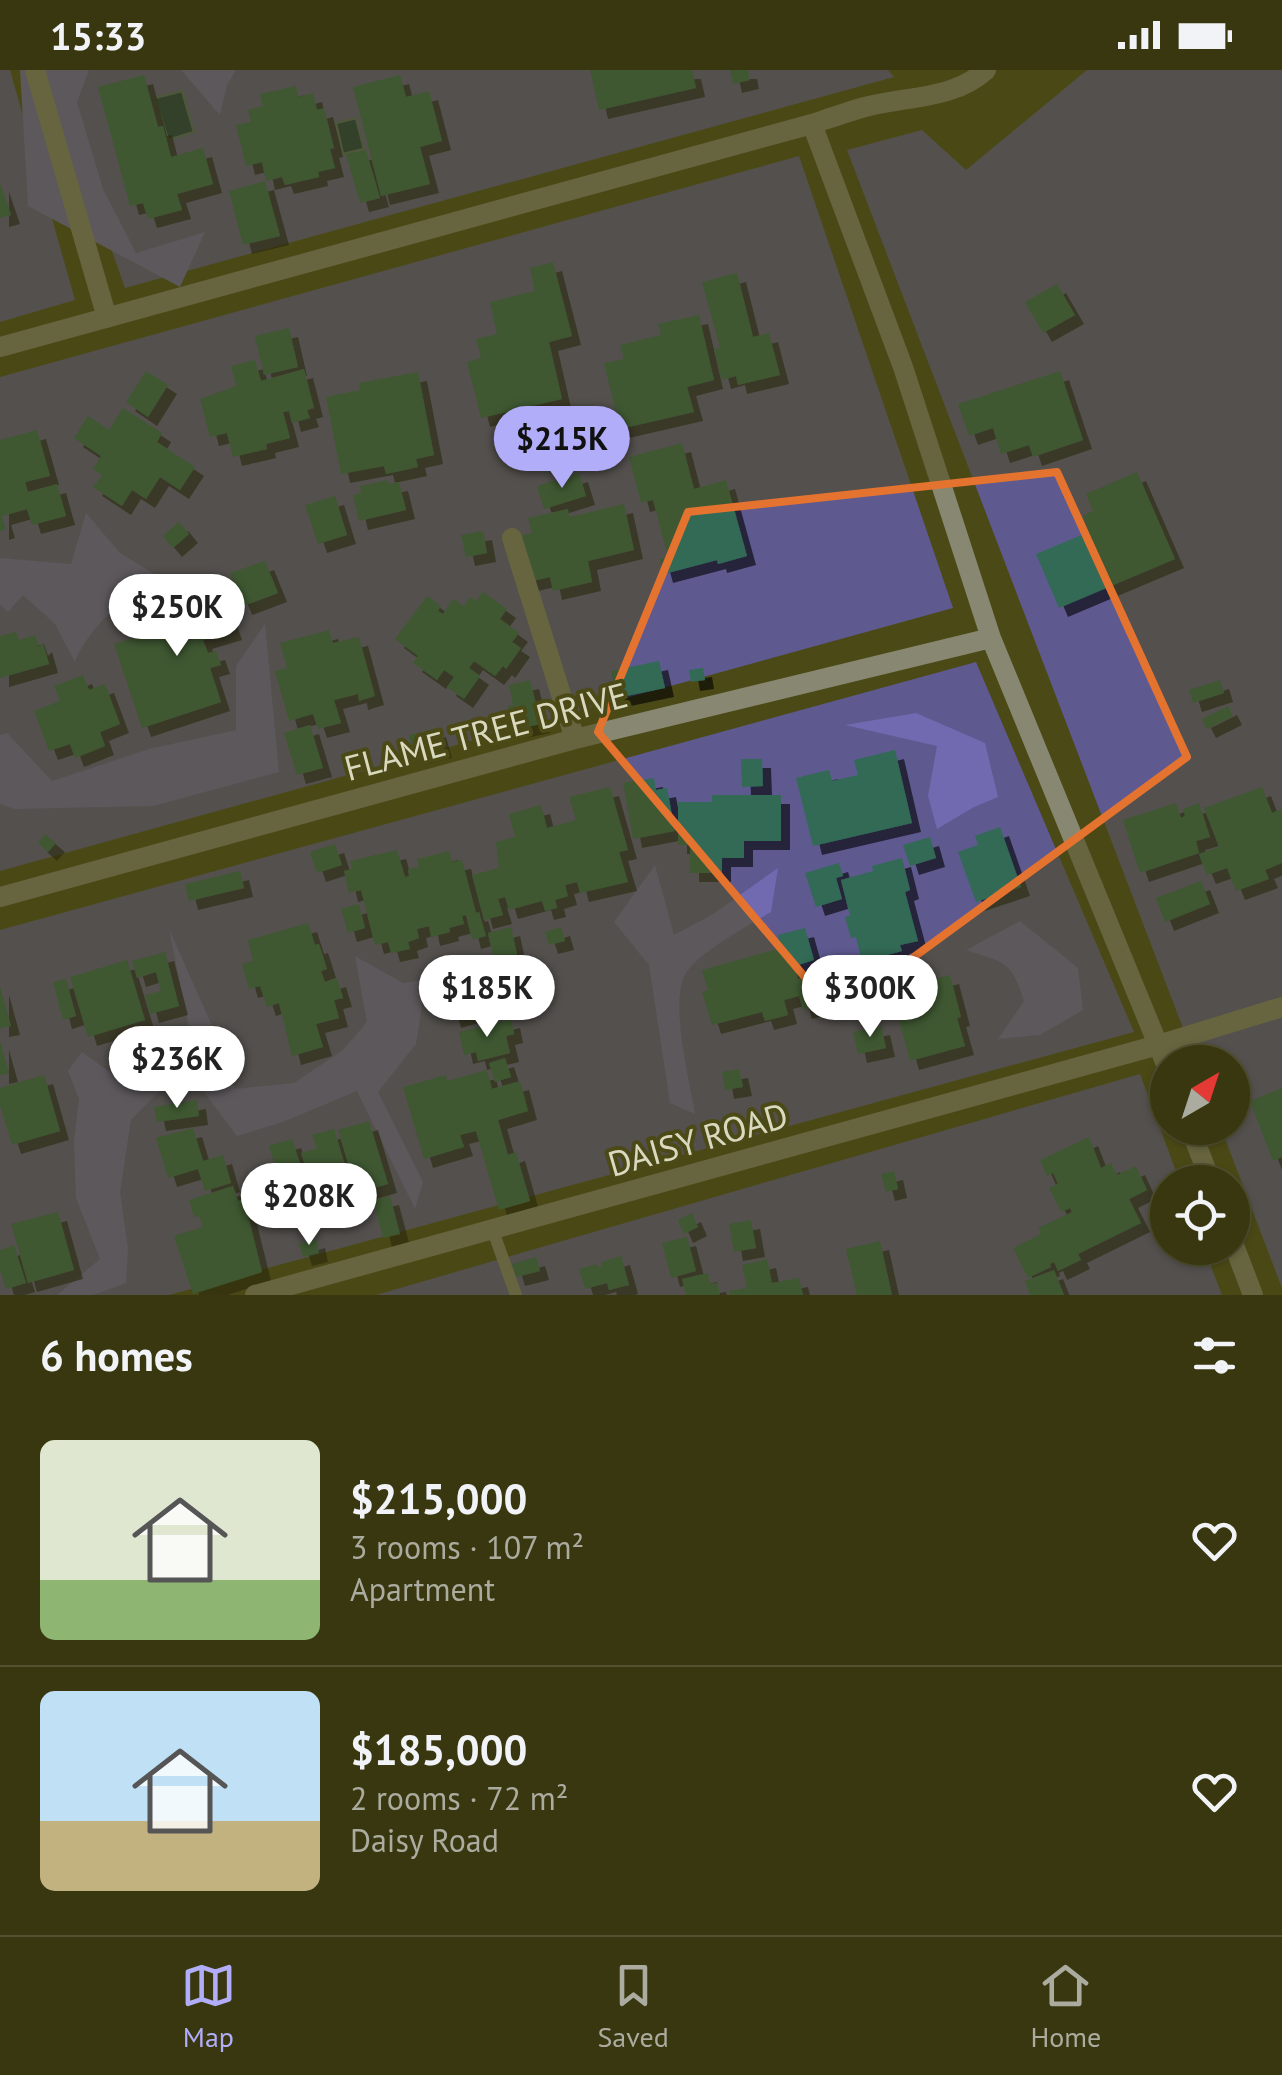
<!DOCTYPE html>
<html lang="en">
<head>
<meta charset="utf-8">
<style>
  :root { --surface:#383710; --page:#3f3f19; --text:#f1f3f6; --muted:#abac9f; --line:#525130; --accent:#b2adf9 }
  body { margin:0; font-family:"PT Sans",sans-serif; background:var(--page); color:var(--text); height:100vh; display:flex; flex-direction:column; font-size:38px; white-space:nowrap }
  * { box-sizing:border-box; margin:0 }
  p { font-size:32px; color:var(--muted) }
  .icon { flex:none; width:55px; height:55px; fill:none; stroke:currentColor; stroke-width:2; stroke-linecap:round; stroke-linejoin:round }
  .map { position:relative; height:1225px; overflow:hidden }
  .sheet { display:flex; flex-direction:column; background:var(--surface); flex:1 }
  .sheet>* { flex:none }
  .needle { width:65px; rotate:39deg }
  .buttons { position:absolute; left:1150px; top:975px; display:grid; gap:20px }
  .buttons a { display:grid; place-items:center; width:100px; height:100px; border-radius:50%; background:var(--surface); box-shadow:0 2px 8px #0004,0 0 0 2px var(--line); font-size:50px }
  .price { position:absolute; translate:-50% -85px; padding:0 22px; border-radius:35px; background:#fff; color:#222; font-size:32px; line-height:65px; filter:drop-shadow(0 2px 5px #0008) }
  .price::after { content:''; position:absolute; left:50%; top:60px; width:30px; height:22px; margin-left:-15px; background:inherit; clip-path:polygon(0 0,100% 0,50% 100%) }
  .price.on { background:var(--accent); color:#111 }
  ul { padding:0; list-style:none }
  li { display:flex; align-items:center; gap:30px; height:250px; padding:0 40px }
  li+li { border-top:2px solid var(--line) }
  li span { display:grid; place-items:center; flex:none; width:280px; height:200px; border-radius:15px; color:#555 }
  li>.icon { margin-inline-start:auto }
  span .icon { width:120px; height:120px; fill:#fffc; stroke-width:1 }
  li b { font-size:42px }
  h2 { display:flex; justify-content:space-between; align-items:center; height:120px; padding:0 40px; font-size:42px }
  .status { display:flex; justify-content:space-between; align-items:center; height:70px; padding:0 50px; background:var(--surface); direction:ltr }
  .status svg { height:28px; fill:currentColor }
  .menu { display:flex; justify-content:space-around; align-items:center; height:140px; border-top:2px solid var(--line); background:var(--surface); font-size:28px; color:var(--muted) }
  .menu a { display:grid; justify-items:center; gap:5px }
  .menu .on { color:var(--accent) }
  .map>svg:first-child { display:block }
  .green { fill:#5e5a90 }
  .forest { fill:#716ab1 }
  .water { fill:#183744; stroke:#526869; stroke-width:2.5 }
  .building { fill:#306a54; filter:url(#shadow) }
  .lines { fill:none; stroke-linecap:round; stroke-linejoin:round }
  .service { stroke:#888872; stroke-width:12 }
  .minor { stroke:#888872; stroke-width:20 }
  .marked { fill:none; stroke:#e57330; stroke-width:8; stroke-linejoin:round }
  .labels { text-anchor:middle; stroke-width:8; stroke-linejoin:round; paint-order:stroke }
  .street-label { font-size:35px; fill:#d9d9bf; stroke:#4b4916 }
</style>
</head>
<body>
<div class="status"><b>15:33</b><svg viewBox="0 0 49 12"><path d="M0 12V9h3v3zM5 12V6h3v6zM10 12V3h3v9zM15 12V0h3v12zM26 1h20v11H26zM47 4h2v5h-2z"/></svg></div>
<div class="map">
<svg width="1282" height="1225" viewBox="0 0 1282 1225">
  <defs>
    <filter id="shadow"><feDropShadow dx="9" dy="9" stdDeviation="0" flood-color="#0009"/></filter>
  </defs>
  <rect width="100%" height="100%" fill="#4b4916"/>
  <path class="green" d="M0,0H10L75,230L0,252Z
    M48,0H888L894,7L125,218Z
    M1087,0H1282V1218L1221,1058H1232V992H1196L847,80L922,60L966,100Z
    M799,86L953,538L0,801V307Z
    M976,592L1134,962L169,1225H0V860Z
    M1140,1004L1180,1112H1168V1178H1204L1222,1225H376Z"/>
  <path class="forest" d="M20,0H89L77,32L103,119L136,183L205,162L180,217L28,136Z
    M181,0H236L227,15L220,45Z
    M86,443L120,483L156,505C125,528 89,556 75,592L55,554L23,525L8,542L0,535V488L71,494Z
    M265,554L279,702L153,736L15,739L0,734V665L7,663L52,711L149,679L236,660V596Z
    M916,643L985,673L998,727L974,737L937,759L928,726L937,676L845,655Z
    M655,795L674,865L710,846L778,798L771,842C746,857 707,877 688,900C667,925 690,1011 695,1044L670,1033L649,895L614,852Z
    M1020,851L1078,898L1083,940L1040,965L998,969L1024,931C1011,890 1005,893 966,880Z
    M169,859L214,960L235,1019L294,1013L343,980L367,952L355,886L403,913L426,910L416,974L378,1022L423,1112L415,1139L357,1021L283,1052L237,1066L200,1017L164,1016L131,1050L120,1122L128,1179L126,1213L93,1225H57L100,1189L76,1128L74,1071L79,1029L68,1001L82,982L111,1003L174,976L189,958Z"/>
  <path class="water" d="M182,21L194,62L168,70L155,28Z
    M356,48L364,79L343,84L336,53Z"/>
  <path class="building" d="M590,0H692L696,18L599,40Z
    M730,0H748L750,10L733,14Z
    M144,5L158,57L163,56L171,87L203,78L213,114L177,124L182,140L148,149L143,133L130,136L98,17Z
    M400,5L406,27L429,21L442,71L420,77L430,114L381,126L353,17Z
    M296,16L298,27L313,23L317,40L324,38L334,78L330,79L335,98L318,102L319,107L285,115L282,107L266,111L262,92L246,96L236,55L251,52L248,40L263,36L260,24Z
    M366,80L380,128L360,133L346,84Z
    M265,111L280,166L243,175L229,121Z
    M0,113L11,145L0,148Z
    M553,192L572,266L549,272L562,329L481,348L467,292L481,288L476,269L497,264L490,232L535,221L530,198Z
    M737,203L753,267L769,263L780,305L738,315L736,306L722,310L714,279L720,278L702,212Z
    M1057,214L1075,245L1043,263L1025,232Z
    M699,245L714,310L687,317L694,342L620,359L604,293L624,289L620,275L661,265L658,254Z
    M289,258L298,297L264,305L255,266Z
    M255,290L261,311L304,299L314,338L307,340L310,348L292,353L289,341L283,342L290,368L266,374L267,379L233,387L227,363L210,367L200,329L236,316L231,296Z
    M146,301L168,315L148,347L126,332Z
    M1060,301L1083,370L1033,387L1029,375L1001,384L993,358L969,366L958,334Z
    M418,302L434,385L416,389L418,397L386,404L384,396L341,404L326,327L360,320L359,313Z
    M123,338L162,363L157,372L195,397L180,420L160,407L146,429L132,420L122,436L93,417L102,405L93,399L101,386L74,368L88,346L109,360Z
    M37,360L50,406L25,412L28,422L57,414L66,446L32,455L27,439L2,446L6,459L0,461V370Z
    M682,373L694,419L726,410L747,486L718,494L717,490L664,504L660,489L668,487L653,430L641,433L629,387Z
    M1137,402L1175,489L1059,538L1036,484L1089,462L1083,446L1093,441L1086,424Z
    M579,403L586,426L544,439L537,416Z
    M387,410L388,414L399,412L406,440L359,451L353,425L361,423L360,416Z
    M335,426L347,465L318,474L305,435Z
    M624,434L634,480L588,491L592,512L553,521L550,507L529,512L518,466L532,463L528,448L568,439L569,447Z
    M179,452L189,464L173,478L163,466Z
    M483,461L487,483L466,487L461,465Z
    M265,491L278,523L243,536L230,503Z
    M213,503L233,561L203,570L208,583L216,581L221,595L210,598L221,632L142,658L114,574L147,564L149,571L157,568L153,556L194,543L184,513Z
    M483,522L507,539L500,549L519,563L512,572L521,578L506,599L503,596L495,606L474,591L469,598L480,606L464,629L447,617L454,607L444,600L437,610L413,593L418,586L395,569L427,526L441,536L438,541L443,544L453,529L464,536L470,527L476,531Z
    M329,560L333,573L359,567L375,626L359,631L358,624L334,630L341,653L318,659L313,644L289,651L275,601L287,598L280,573Z
    M16,562L19,570L35,565L39,577L43,573L49,594L0,608V566Z
    M659,591L665,618L617,628L611,601Z
    M703,598L705,610L691,612L689,600Z
    M83,605L89,620L105,614L120,654L100,662L105,676L75,688L70,674L49,681L34,641L60,631L54,616Z
    M530,610L541,654L508,661L504,644L509,643L508,636L513,635L509,615Z
    M1220,610L1224,623L1193,633L1189,620Z
    M1228,636L1233,646L1207,659L1202,649Z
    M310,655L323,698L297,705L284,663Z
    M437,658L443,679L414,686L409,665Z
    M895,680L912,753L813,776L796,708L829,700L832,711L858,705L854,690Z
    M741,689H762L763,716L742,717Z
    M654,708L656,720L667,718L675,761L633,769L623,713Z
    M610,717L628,780L619,782L628,812L580,823L577,812L565,815L568,826L555,830L557,838L545,841L542,831L509,840L505,827L498,829L503,845L484,850L472,805L499,798L496,772L515,767L509,744L541,735L547,758L576,750L569,727Z
    M1262,717L1272,743L1282,739V793L1265,800L1269,809L1236,821L1227,798L1207,805L1204,798L1199,784L1219,777L1204,738Z
    M712,725H781V771H744V788H722V803H690V775H678V732H712Z
    M1176,733L1181,748L1185,746L1183,739L1199,733L1210,767L1196,771L1199,783L1140,803L1123,750Z
    M1000,757L1021,817L976,832L958,782L978,775L975,766Z
    M45,764L56,773L48,782L38,773Z
    M930,767L936,788L910,796L903,775Z
    M335,774L342,795L317,803L310,782Z
    M397,780L405,807L409,806L408,799L419,797L417,789L449,781L452,792L462,790L476,843L479,842L486,866L472,870L466,845L462,846L464,854L449,858L450,862L431,867L429,856L417,859L419,868L408,872L410,879L391,883L388,872L375,875L361,820L349,823L344,801L352,799L350,791Z
    M902,788L910,820L905,822L918,871L900,875L902,881L862,892L856,867L851,868L845,847L850,846L841,810L873,801L872,796Z
    M839,793L843,806L836,808L842,829L816,837L805,803Z
    M240,801L244,818L189,831L185,814Z
    M1201,811L1210,834L1165,852L1156,828Z
    M359,834L365,858L348,863L341,839Z
    M308,853L315,875L319,874L327,899L321,901L325,912L337,908L343,928L334,930L339,948L316,954L323,977L292,986L279,933L267,937L260,916L249,919L242,894L253,891L248,870Z
    M511,857L518,889L495,895L488,863Z
    M561,857L565,871L549,875L545,862Z
    M805,858L814,890L795,896L798,909L820,903L828,933L803,940L799,926L784,930L788,945L765,951L762,942L712,955L702,922L708,920L702,900L781,878L778,865Z
    M165,882L179,936L150,944L145,925L161,921L156,902L137,908L132,891Z
    M127,890L145,950L88,967L70,907Z
    M512,895L521,929L494,936L485,901Z
    M950,905L961,947L957,948L965,976L910,991L891,920Z
    M66,909L76,946L63,950L53,912Z
    M0,916L11,956L0,958Z
    M474,927L477,942L452,949L448,933Z
    M511,949L514,964L506,966L510,983L478,991L476,982L464,985L459,962Z
    M881,956L886,978L858,984L853,962Z
    M0,971L9,1003L0,1005Z
    M505,988L511,1007L495,1012L489,993Z
    M739,999L743,1017L725,1020L722,1002Z
    M487,1000L492,1019L520,1011L528,1041L498,1050L508,1085L516,1082L530,1131L499,1140L476,1061L460,1065L464,1077L424,1089L403,1017L446,1005L447,1011Z
    M44,1005L60,1061L12,1075L0,1035V1018Z
    M1282,1018V1087L1273,1091L1250,1031Z
    M197,1030L199,1046L157,1052L154,1037Z
    M369,1051L388,1114L357,1123L338,1060Z
    M193,1058L203,1091L223,1085L231,1113L205,1121L198,1099L168,1108L156,1068Z
    M334,1059L355,1128L334,1135L327,1110L324,1111L330,1132L303,1140L297,1121L312,1116L301,1083L317,1078L312,1065Z
    M1089,1067L1101,1098L1111,1093L1117,1105L1136,1096L1147,1120L1129,1129L1141,1153L1078,1184L1081,1190L1058,1201L1054,1192L1050,1194L1051,1197L1028,1208L1013,1178L1041,1164L1038,1158L1072,1142L1070,1138L1061,1142L1049,1118L1058,1114L1053,1103L1047,1106L1040,1090Z
    M292,1069L307,1115L283,1122L269,1076Z
    M894,1101L898,1119L886,1122L881,1104Z
    M233,1116L238,1131L244,1129L262,1202L193,1224L174,1166L203,1157L199,1146L194,1147L189,1130Z
    M390,1126L400,1164L383,1168L373,1130Z
    M58,1142L74,1200L28,1213L11,1154Z
    M692,1143L698,1157L684,1164L678,1150Z
    M751,1150L756,1178L734,1182L729,1154Z
    M687,1167L696,1201L671,1208L662,1173Z
    M316,1169L319,1183L303,1187L299,1174Z
    M880,1171L892,1225H857L846,1179Z
    M14,1175L26,1213L6,1219L0,1200V1180Z
    M621,1186L629,1215L609,1220L607,1213L585,1219L579,1199L597,1194L598,1197L602,1196L601,1192Z
    M536,1187L540,1201L516,1207L512,1194Z
    M767,1189L772,1213L799,1208L803,1225H730L729,1221L747,1218L742,1195Z
    M1054,1200L1064,1225H1030L1025,1211Z
    M708,1203L710,1214L717,1213L720,1225H686L682,1209Z"/>
  <g class="lines">
    <path class="service" d="M493,1161L516,1225"/>
    <path class="minor" d="M35,0L107,248
      M812,54L903,297L991,568L1168,999
      M0,277L812,54C830,48 847,42 865,37C906,26 953,30 986,0
      M512,468L575,669
      M0,827L575,669L991,568
      M1190,1058L1211,1112
      M1232,1170L1253,1225
      M255,1225L1158,975L1282,937"/>
  </g>
  <path d="M0 0H1282V1225H0ZM1057,402L1187,687L836,944L598,662L688,442Z" fill="#4b4916" fill-opacity=".55" fill-rule="evenodd"/>
  <path class="marked" d="M1057,402L1187,687L836,944L598,662L688,442Z"/>
  <g class="labels">
    <g class="street-label">
      <text transform="translate(486 662) rotate(-15)" y="12">FLAME TREE DRIVE</text>
      <text transform="translate(698 1070) rotate(-16)" y="12">DAISY ROAD</text>
    </g>
  </g>
</svg>
<div class="buttons">
<a><svg class="needle" viewBox="-14 -14 28 28"><path d="M0-13l5 13h-10z" fill="#e53935"/><path d="M0 13l5-13h-10z" fill="#abac9f"/></svg></a>
<a><svg class="icon" aria-label="locate" viewBox="0 0 24 24"><circle cx="12" cy="12" r="6"/><path d="M12 2v4M12 18v4M2 12h4M18 12h4"/></svg></a>
</div>
<b class="price on" style="left:562px;top:421px">$215K</b>
<b class="price" style="left:177px;top:589px">$250K</b>
<b class="price" style="left:487px;top:970px">$185K</b>
<b class="price" style="left:870px;top:970px">$300K</b>
<b class="price" style="left:177px;top:1041px">$236K</b>
<b class="price" style="left:309px;top:1178px">$208K</b>
</div>
<section class="sheet">
<h2>6 homes<svg class="icon" aria-label="filters" viewBox="0 0 24 24"><path d="M4 7h16M4 17h16"/><circle cx="9" cy="7" r="2"/><circle cx="15" cy="17" r="2"/></svg></h2>
<ul>
<li><span style="background:linear-gradient(#dfe7d0 70%,#8fb573 0)"><svg class="icon" aria-label="home" viewBox="0 0 24 24"><path d="M3 11l9-7 9 7M6 9v11h12V9"/></svg></span><div><b>$215,000</b><p>3 rooms · 107 m²</p><p>Apartment</p></div><svg class="icon" aria-label="heart" viewBox="0 0 24 24"><path d="M12 20l-8-8c-3-5 5-10 8-4 3-6 11-1 8 4z"/></svg></li>
<li><span style="background:linear-gradient(#bfe0f5 65%,#c2b280 0)"><svg class="icon" aria-label="home" viewBox="0 0 24 24"><path d="M3 11l9-7 9 7M6 9v11h12V9"/></svg></span><div><b>$185,000</b><p>2 rooms · 72 m²</p><p>Daisy Road</p></div><svg class="icon" aria-label="heart" viewBox="0 0 24 24"><path d="M12 20l-8-8c-3-5 5-10 8-4 3-6 11-1 8 4z"/></svg></li>
</ul>
</section>
<nav class="menu">
<a class="on"><svg class="icon" aria-label="map" viewBox="0 0 24 24"><path d="M3 6l6-2 6 2 6-2v14l-6 2-6-2-6 2zM9 4v14M15 6v14"/></svg>Map</a>
<a><svg class="icon" aria-label="saved" viewBox="0 0 24 24"><path d="M7 4h10v16l-5-4-5 4z"/></svg>Saved</a>
<a><svg class="icon" aria-label="home" viewBox="0 0 24 24"><path d="M3 11l9-7 9 7M6 9v11h12V9"/></svg>Home</a>
</nav>
</body>
</html>
